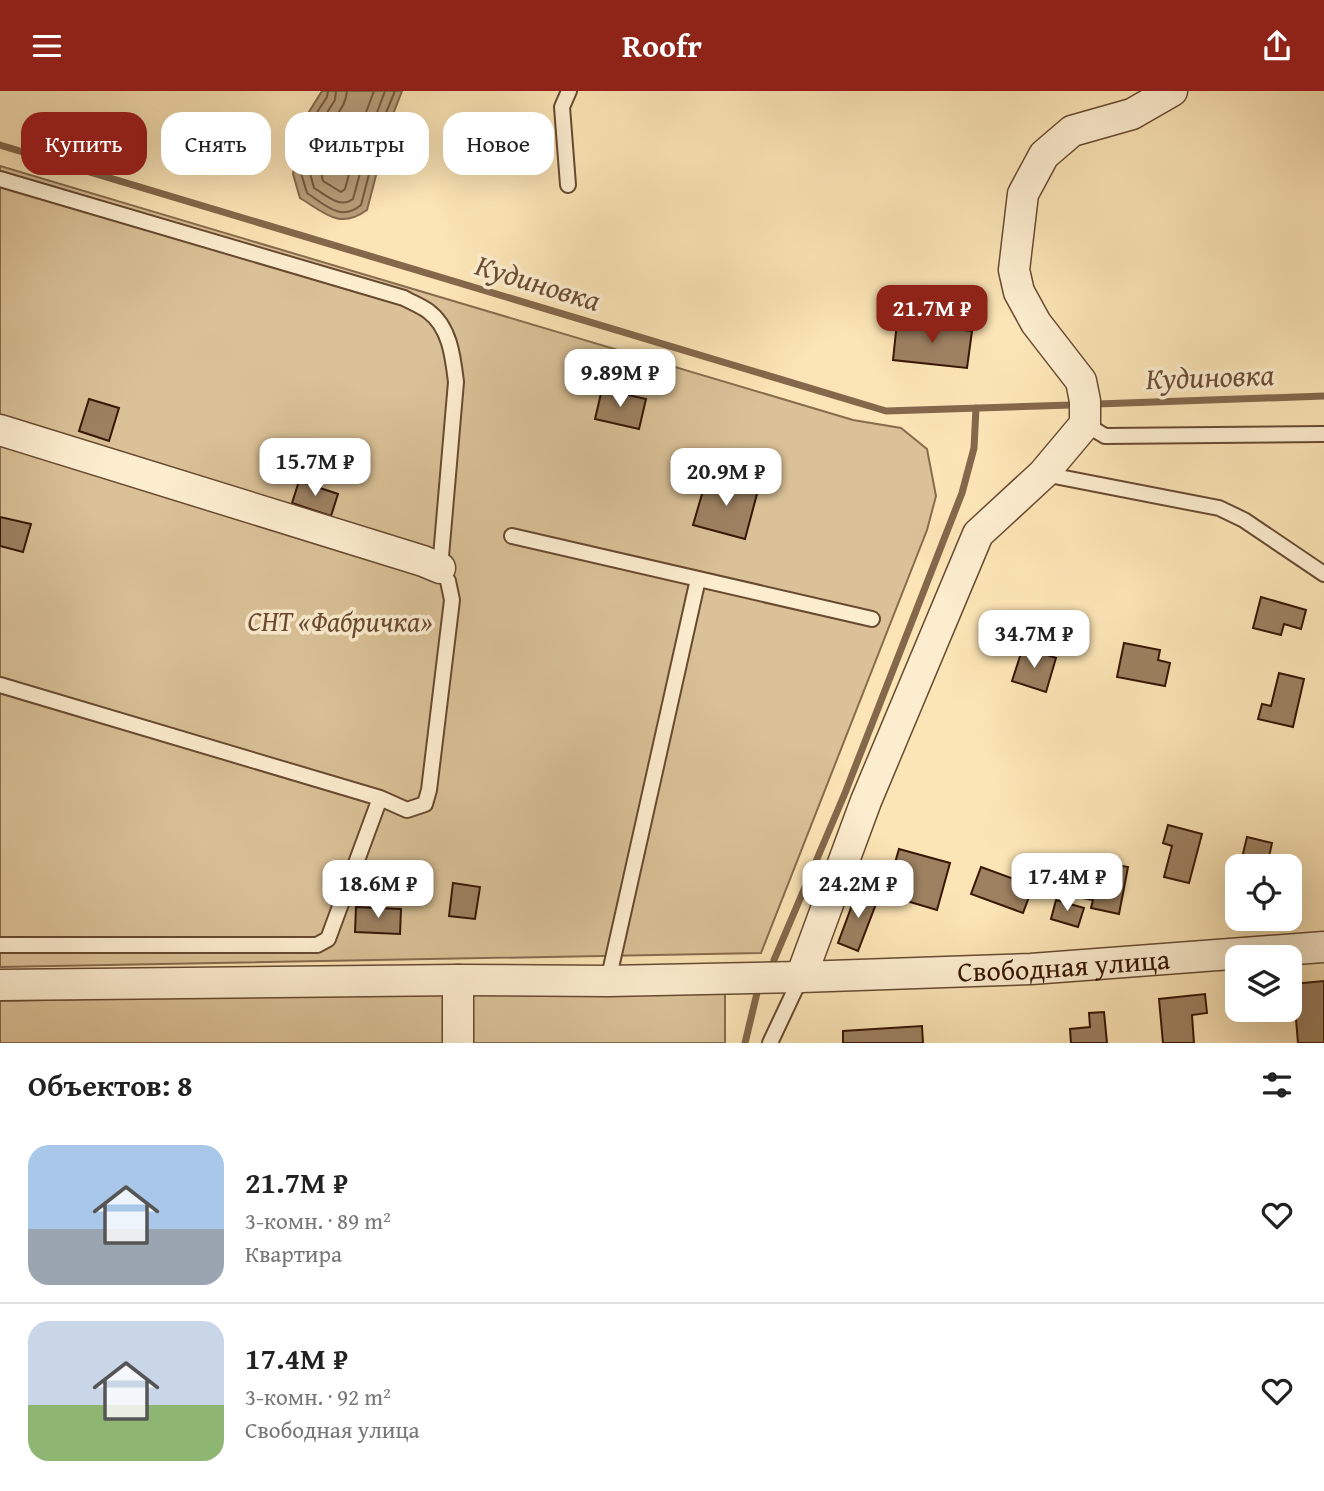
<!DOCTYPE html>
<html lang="ru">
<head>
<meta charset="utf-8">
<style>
  :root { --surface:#fff; --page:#f2f2f2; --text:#222; --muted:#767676; --line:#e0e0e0; --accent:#8f2418 }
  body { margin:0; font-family:"Gentium Book Plus",serif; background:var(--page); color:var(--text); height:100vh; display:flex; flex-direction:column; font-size:26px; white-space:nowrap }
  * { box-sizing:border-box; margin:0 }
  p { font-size:23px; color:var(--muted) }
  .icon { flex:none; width:38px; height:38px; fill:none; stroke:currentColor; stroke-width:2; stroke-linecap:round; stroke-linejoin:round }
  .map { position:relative; height:952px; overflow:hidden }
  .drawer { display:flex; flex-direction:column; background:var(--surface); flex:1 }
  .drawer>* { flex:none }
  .guide { position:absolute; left:21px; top:21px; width:700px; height:63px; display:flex; gap:14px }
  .tools { position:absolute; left:1225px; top:763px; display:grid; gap:14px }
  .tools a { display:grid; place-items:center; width:77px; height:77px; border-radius:14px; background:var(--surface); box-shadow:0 7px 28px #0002; font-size:35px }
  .price { position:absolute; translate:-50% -60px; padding:0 16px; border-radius:14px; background:#fff; color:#222; font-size:23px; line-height:46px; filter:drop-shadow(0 2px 4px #0008) }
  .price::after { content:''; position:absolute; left:50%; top:42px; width:21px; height:16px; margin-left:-10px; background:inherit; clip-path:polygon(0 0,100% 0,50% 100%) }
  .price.selected { background:var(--accent); color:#fff }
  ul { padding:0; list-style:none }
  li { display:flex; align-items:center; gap:21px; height:175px; padding:0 28px }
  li+li { border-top:2px solid var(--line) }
  li span { display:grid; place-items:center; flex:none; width:196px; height:140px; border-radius:21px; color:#555 }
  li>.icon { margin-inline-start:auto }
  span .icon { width:84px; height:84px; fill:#fffc; stroke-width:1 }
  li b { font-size:30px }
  h2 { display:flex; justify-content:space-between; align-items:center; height:84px; padding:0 28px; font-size:30px }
  .tag { padding:0 24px; border-radius:21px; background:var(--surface); box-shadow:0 7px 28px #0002; font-size:24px; line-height:63px }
  .tag.selected { background:var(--accent); color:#fff }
  header { display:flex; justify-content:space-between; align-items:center; height:91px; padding:0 28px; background:var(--accent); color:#fff; font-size:32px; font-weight:800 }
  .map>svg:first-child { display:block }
  .green { fill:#dac197; stroke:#886c4e; stroke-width:2 }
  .water { fill:#b89e79; stroke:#84684b; stroke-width:2 }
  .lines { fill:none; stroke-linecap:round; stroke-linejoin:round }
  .shore { stroke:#785a3f; stroke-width:2 }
  .stream { stroke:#84684b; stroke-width:7 }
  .building { fill:#9d8161; stroke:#371605; stroke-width:2 }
  .service-casing { stroke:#684a31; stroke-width:18 }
  .minor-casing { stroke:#684a31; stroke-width:33 }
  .service { stroke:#fcedcf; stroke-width:14 }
  .minor { stroke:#fcedcf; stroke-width:30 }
  .labels { text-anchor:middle; stroke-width:7; stroke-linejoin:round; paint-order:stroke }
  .park-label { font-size:28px; font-style:italic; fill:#684931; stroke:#fcedcf }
  .street-label { font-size:28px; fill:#371605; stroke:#fcedcf }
  .water-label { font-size:30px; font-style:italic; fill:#6b4c33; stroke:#fcedcf }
</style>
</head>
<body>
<header><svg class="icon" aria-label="menu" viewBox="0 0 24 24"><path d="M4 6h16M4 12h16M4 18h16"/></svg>Roofr<svg class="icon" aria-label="share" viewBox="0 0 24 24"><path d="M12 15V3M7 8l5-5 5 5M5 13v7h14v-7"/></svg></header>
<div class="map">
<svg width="1324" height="952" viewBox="0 0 1324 952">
  <rect width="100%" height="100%" fill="#fbe4b5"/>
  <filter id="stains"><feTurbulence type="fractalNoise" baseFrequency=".00286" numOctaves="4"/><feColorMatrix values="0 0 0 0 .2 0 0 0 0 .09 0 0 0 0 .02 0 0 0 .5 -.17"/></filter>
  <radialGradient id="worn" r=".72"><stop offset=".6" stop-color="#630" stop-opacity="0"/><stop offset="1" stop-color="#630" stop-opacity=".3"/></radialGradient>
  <path class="green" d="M0,75L853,329L901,337L927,358L936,405L927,439L761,862L0,876Z
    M444,900L443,937L458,938L471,900H725V952H0V910Z"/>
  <path class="water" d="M322,0H402L390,31L367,119C339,139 325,122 300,107L293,83L304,29Z"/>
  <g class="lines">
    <path class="shore" d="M328,0L327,6L310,32L301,82L307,102C325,114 341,131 361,114L383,29L395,0
      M336,0L335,9L318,36L310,82L314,97C326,104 340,118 353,108L375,27L385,0
      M347,0C346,17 333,25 328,40C324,52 319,79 323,90L341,101L345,98L365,24L374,0"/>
    <path class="stream" d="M0,54L886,320L1071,314
      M1098,313L1324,305
      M774,869L845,702L962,402L974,357L976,317
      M745,952L757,902"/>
  </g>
  <path class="building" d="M897,231L972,240L967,277L893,269Z
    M602,298L646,308L639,338L595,328Z
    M89,308L119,317L109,350L79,340Z
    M707,386L758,399L745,448L693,434Z
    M299,390L338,403L331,425L292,412Z
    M0,426L31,433L23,461L0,455Z
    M1261,506L1306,519L1301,538L1284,533L1281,544L1253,537Z
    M1124,552L1160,559L1158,569L1170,572L1165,595L1117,586Z
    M1023,556L1056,567L1046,601L1012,590Z
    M1279,582L1304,588L1293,636L1258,628L1262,613L1271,615Z
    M1168,734L1202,743L1189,792L1164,786L1172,755L1163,752Z
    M1247,746L1272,752L1267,775H1240Z
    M899,758L950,772L937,819L900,808L904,793L890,789Z
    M1089,769L1128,776L1119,823L1091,817L1093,809L1082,807Z
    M981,776L1033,795L1023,822L971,803Z
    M453,792L480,796L475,828L449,825Z
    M858,798L879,805L858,860L838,852Z
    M1056,809L1084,817L1078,836L1051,828Z
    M356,816L401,818L400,843L355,841Z
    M1324,890V952H1298L1293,893Z
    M1205,903L1207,922L1192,924L1194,952H1163L1159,908Z
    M1104,921L1107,952H1071L1070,938L1090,936L1089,922Z
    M922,935L923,952H843V940Z"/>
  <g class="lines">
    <g class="service-casing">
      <path id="service" d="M0,88L404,207C411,211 421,215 428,220C450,236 453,266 456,291L440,477L448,490L452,509L429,699L425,713L407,719L380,707L0,594
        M568,94L562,16L569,0
        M1085,333L1105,345L1324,343
        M1044,383L1219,417L1244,429L1324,483
        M512,445L872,528
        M0,854H317L328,848L380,707
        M608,890L698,488
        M770,952L801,886"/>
    </g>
    <g class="minor-casing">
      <g id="minor">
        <path d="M0,339L423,470L440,477"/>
        <path d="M801,886L866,710L978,443L1043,383L1085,333V310L1081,290L1036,232L1019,201L1014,179L1023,103L1044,64L1072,40L1132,23L1172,0"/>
        <path id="s1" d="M0,894L458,889L608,890L801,886L1031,878L1324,856"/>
        <path d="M458,952V889"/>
      </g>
    </g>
    <use href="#service" class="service"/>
    <use href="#minor" class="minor"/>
  </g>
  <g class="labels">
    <g class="park-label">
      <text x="340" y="540">СНТ «Фабричка»</text>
    </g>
    <g class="street-label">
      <text dy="10" stroke="none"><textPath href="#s1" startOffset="1064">Свободная улица</textPath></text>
    </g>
    <g class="water-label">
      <text transform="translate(538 192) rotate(17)" y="10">Кудиновка</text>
      <text transform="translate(1210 286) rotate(-2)" y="10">Кудиновка</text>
    </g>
  </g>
  <rect width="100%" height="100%" filter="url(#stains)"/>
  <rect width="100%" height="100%" fill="url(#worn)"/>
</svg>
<div class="tools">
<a><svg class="icon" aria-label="locate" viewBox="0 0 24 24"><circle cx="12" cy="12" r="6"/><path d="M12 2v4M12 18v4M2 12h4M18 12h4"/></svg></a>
<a><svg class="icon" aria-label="layers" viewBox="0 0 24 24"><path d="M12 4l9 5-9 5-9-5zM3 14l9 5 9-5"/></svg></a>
</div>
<b class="price selected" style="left:932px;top:254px">21.7M ₽</b>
<b class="price" style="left:620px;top:318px">9.89M ₽</b>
<b class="price" style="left:315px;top:407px">15.7M ₽</b>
<b class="price" style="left:726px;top:417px">20.9M ₽</b>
<b class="price" style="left:1034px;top:579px">34.7M ₽</b>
<b class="price" style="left:1067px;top:822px">17.4M ₽</b>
<b class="price" style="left:378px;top:829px">18.6M ₽</b>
<b class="price" style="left:858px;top:829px">24.2M ₽</b>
<div class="guide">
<a class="tag selected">Купить</a>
<a class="tag">Снять</a>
<a class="tag">Фильтры</a>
<a class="tag">Новое</a>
</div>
</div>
<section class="drawer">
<h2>Объектов: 8<svg class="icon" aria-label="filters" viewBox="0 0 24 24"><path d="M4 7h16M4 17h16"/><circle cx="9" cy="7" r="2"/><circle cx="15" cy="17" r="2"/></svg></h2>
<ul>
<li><span style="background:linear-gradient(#a9c7e8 60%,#9aa5b1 0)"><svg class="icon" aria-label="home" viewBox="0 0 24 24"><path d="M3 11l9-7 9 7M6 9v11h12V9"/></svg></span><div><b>21.7M ₽</b><p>3-комн. · 89 m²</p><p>Квартира</p></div><svg class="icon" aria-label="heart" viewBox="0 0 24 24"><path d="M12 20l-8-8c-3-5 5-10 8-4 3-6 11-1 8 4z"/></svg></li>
<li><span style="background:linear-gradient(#c9d6e8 60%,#8fb573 0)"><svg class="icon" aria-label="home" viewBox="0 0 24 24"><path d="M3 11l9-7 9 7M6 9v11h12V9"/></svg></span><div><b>17.4M ₽</b><p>3-комн. · 92 m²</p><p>Свободная улица</p></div><svg class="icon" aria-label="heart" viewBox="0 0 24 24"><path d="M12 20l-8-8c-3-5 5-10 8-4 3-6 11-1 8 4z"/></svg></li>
</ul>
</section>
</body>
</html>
